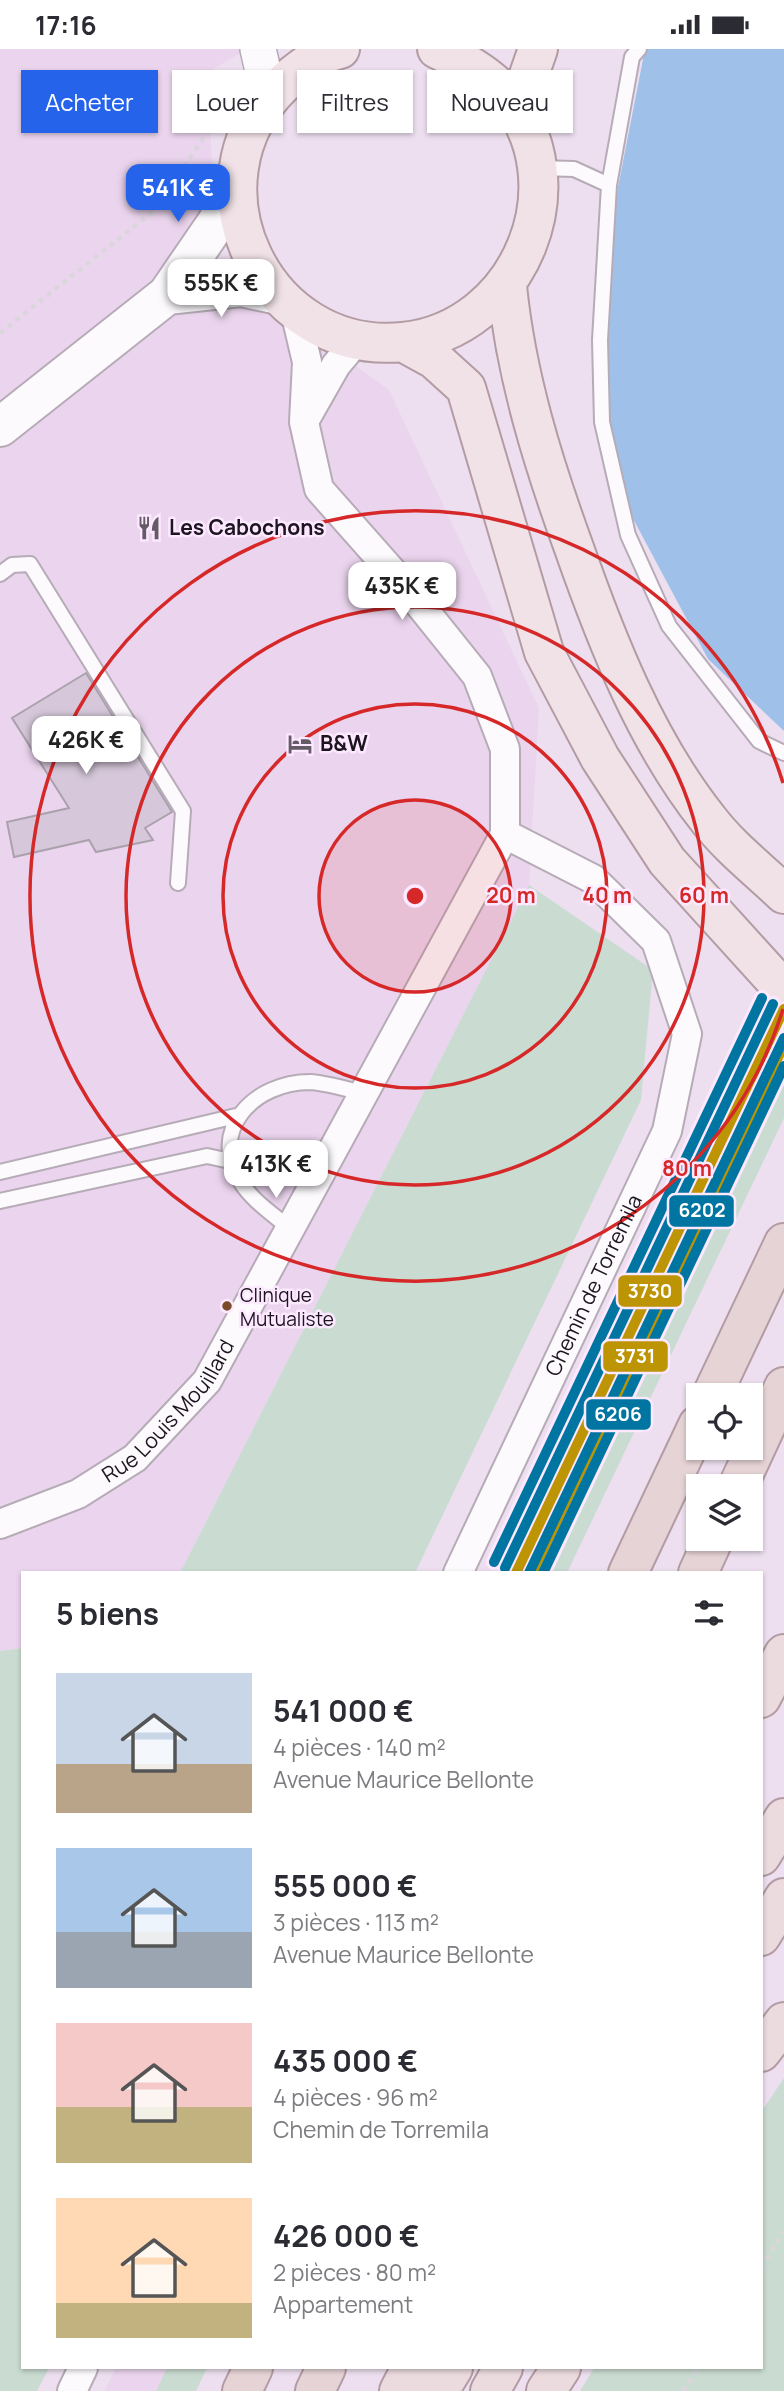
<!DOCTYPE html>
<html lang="fr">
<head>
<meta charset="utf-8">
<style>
  :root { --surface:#fff; --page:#f7f7f7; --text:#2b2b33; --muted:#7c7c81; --accent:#2563eb }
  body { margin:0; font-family:Manrope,sans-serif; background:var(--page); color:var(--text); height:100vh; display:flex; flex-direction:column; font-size:26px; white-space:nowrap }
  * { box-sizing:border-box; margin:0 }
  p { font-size:23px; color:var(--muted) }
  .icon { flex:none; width:38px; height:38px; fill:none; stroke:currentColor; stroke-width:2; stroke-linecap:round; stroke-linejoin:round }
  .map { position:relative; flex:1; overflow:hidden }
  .details { position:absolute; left:21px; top:1522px; width:742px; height:798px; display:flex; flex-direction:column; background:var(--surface); border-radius:0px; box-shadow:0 2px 5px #0004 }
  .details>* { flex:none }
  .guide { position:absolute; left:21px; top:21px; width:742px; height:63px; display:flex; gap:14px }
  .tools { position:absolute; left:686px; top:1334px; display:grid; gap:14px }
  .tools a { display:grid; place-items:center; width:77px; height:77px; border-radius:0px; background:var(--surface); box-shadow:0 2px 5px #0004; font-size:35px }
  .price { position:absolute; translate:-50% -60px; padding:0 16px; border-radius:14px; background:#fff; color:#222; font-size:23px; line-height:46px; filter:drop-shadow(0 2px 4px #0008) }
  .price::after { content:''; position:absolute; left:50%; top:42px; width:21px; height:16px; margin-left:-10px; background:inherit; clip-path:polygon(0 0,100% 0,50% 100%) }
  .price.current { background:var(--accent); color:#fff }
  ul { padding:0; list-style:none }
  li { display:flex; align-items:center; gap:21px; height:175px; padding:0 35px }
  li span { display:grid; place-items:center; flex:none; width:196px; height:140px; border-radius:0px; color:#555 }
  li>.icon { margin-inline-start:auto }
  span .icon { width:84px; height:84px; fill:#fffc; stroke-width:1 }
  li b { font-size:30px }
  h2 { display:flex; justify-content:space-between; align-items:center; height:84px; padding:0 35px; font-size:30px }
  .tag { padding:0 24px; border-radius:0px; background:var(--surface); box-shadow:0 2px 5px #0004; font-size:24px; line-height:63px }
  .tag.current { background:var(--accent); color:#fff }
  .status { display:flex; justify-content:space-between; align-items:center; height:49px; padding:0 35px; background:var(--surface); direction:ltr }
  .status svg { height:19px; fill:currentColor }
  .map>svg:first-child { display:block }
  .built { fill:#ebd5ee }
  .green { fill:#cadcd2 }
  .water { fill:#9fc1e9 }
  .building { fill:#d6c8da; stroke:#aba1ad; stroke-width:2 }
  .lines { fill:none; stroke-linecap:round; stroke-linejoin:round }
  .service-casing { stroke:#b6abb7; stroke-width:18 }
  .minor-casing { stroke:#b6abb7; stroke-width:32 }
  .tertiary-casing { stroke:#b6abb7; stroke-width:38 }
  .secondary-casing { stroke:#b6abb7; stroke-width:42 }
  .primary-casing { stroke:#b39ba3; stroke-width:42 }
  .trunk-casing { stroke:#b39ba3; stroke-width:42 }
  .motorway-casing { stroke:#b39ba3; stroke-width:42 }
  .path { stroke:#dad6db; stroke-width:4.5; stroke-dasharray:5 5; stroke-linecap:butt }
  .service { stroke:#fcfafd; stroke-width:14 }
  .minor { stroke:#fcfafd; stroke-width:28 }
  .tertiary { stroke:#fcfafd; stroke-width:35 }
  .secondary { stroke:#fcfafd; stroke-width:38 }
  .primary { stroke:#f0e2e6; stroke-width:38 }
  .trunk { stroke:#ebdade; stroke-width:38 }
  .motorway { stroke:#e6d3d6; stroke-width:38 }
  .rail-1-casing { stroke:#fce8ff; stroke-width:16 }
  .rail-2-casing { stroke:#fce8ff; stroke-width:16 }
  .rail-3-casing { stroke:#fce8ff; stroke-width:16 }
  .rail-4-casing { stroke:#fce8ff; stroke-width:16 }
  .rail-5-casing { stroke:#fce8ff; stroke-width:16 }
  .rail-6-casing { stroke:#fce8ff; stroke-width:16 }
  .rail-1 { stroke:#bc9404; stroke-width:10 }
  .rail-2 { stroke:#bc9404; stroke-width:10 }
  .rail-3 { stroke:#0075a1; stroke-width:10 }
  .rail-4 { stroke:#0075a1; stroke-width:10 }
  .rail-5 { stroke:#0075a1; stroke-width:10 }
  .rail-6 { stroke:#0075a1; stroke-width:10 }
  .ring { fill:none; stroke:#d62828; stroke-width:3.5 }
  .bus-dot { fill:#7a4b2a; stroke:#fce8ff; stroke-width:2.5 }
  .labels { text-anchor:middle; stroke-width:5; stroke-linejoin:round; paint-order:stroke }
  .bus-label { font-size:19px; fill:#1c141e; stroke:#fce8ff; text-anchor:start }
  .poi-label { font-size:21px; font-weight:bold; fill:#1c141e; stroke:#fce8ff; text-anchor:start }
  .street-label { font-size:21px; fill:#1c141e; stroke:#fce8ff }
  .centre { fill:#d62828; stroke:#fce8ff; stroke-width:3.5 }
  .ring-label { font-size:21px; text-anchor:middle; font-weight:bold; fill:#d62828; stroke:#fce8ff; stroke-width:5; stroke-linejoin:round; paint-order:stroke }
  .line-badge { stroke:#fce8ff; stroke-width:2.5 }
  .badge-label { font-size:19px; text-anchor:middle; font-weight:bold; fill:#fff }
</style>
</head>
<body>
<div class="status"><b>17:16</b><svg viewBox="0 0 49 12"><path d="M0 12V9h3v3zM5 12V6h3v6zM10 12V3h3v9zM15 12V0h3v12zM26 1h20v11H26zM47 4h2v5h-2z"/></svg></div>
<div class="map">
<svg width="784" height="2342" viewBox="0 0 784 2342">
  <rect width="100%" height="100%" fill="#eddfef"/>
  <path class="built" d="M0,0H247L207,24L218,216L389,341L539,659L529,836L180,1524H23V1599L0,1602Z
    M761,975L784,1001V1026L546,1524H499Z
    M116,2319H167L156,2342H104Z"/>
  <path class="green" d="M529,836L653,921L641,1051L415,1524H180Z
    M784,1026V1069L567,1524H546Z
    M23,1599V2319H49L37,2342H0V1602Z
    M784,2029V2342H580L594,2319H761V2063Z
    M167,2319H207L196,2342H156Z"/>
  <path class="water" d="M645,0H784V682L708,610L607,421L605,205Z"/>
  <path class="building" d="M86,624L172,763L145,779L153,791L96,803L89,791L14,808L7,773L69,759L12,669Z"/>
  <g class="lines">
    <g class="service-casing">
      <path id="service" d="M539,119L574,120L609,136L632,8L639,0
        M609,136L600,291L602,373L628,486L669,577L759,692L784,704
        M0,525L12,516L30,515L183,762L178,834
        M0,1123L236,1067
        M0,1152L207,1107L230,1112
        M289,1179C274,1166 253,1152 242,1135C206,1082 254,1033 310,1033C327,1034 346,1040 363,1044"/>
    </g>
    <g class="minor-casing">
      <g id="minor">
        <path d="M307,367L336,316L357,291"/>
        <path id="s1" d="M0,1475L78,1445L135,1409L207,1332L505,785V700L477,627L404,536L319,440L304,373L307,313L295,262"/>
        <path id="s2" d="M458,1524L667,1082L687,985L656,892L593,830L505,785"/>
        <path d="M72,2342L83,2319"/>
      </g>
    </g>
    <g class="tertiary-casing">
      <path id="tertiary" d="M258,0L269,48"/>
    </g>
    <g class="secondary-casing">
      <path id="secondary" d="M167,246L241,238L278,246
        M0,378L167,246L217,173L237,130"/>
    </g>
    <g class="primary-casing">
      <path id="primary" d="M340,0C318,5 298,21 282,36C181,134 264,307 403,293C520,281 582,133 503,43C484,23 461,11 437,0
        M526,79L524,40L538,0
        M507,237C516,327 543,414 574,499C607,593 646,692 708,770C729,798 759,821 784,845
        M403,293L434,310L466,339L544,603L600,709L667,812L784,941"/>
    </g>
    <g class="trunk-casing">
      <path id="trunk" d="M761,1649L784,1605
        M761,1807L784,1769
        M761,1887L784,1849
        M761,2003L784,1973
        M399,2342L411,2319
        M439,2342L453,2319
        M490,2342L503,2319
        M546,2342L561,2319"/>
    </g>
    <g class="motorway-casing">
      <path id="motorway" d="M712,1346L784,1194
        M738,1437L784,1338
        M628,1524L698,1376
        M698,1524L714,1489
        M242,2342L253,2319
        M315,2342L326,2319"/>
    </g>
    <path class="path" d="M223,52L231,35
      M0,284L156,160L214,73
      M761,2219L784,2182
      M683,2342L699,2319"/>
    <use href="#service" class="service"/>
    <use href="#minor" class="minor"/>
    <use href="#tertiary" class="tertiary"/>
    <use href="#secondary" class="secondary"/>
    <use href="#primary" class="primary"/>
    <use href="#trunk" class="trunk"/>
    <use href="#motorway" class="motorway"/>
    <g class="rail-1-casing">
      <path id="rail-1" d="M516,1524L784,960"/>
    </g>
    <g class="rail-2-casing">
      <path id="rail-2" d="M532,1524L784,996"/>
    </g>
    <g class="rail-3-casing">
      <path id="rail-3" d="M529,1524L784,989"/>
    </g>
    <g class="rail-4-casing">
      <path id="rail-4" d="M505,1519L773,955"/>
    </g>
    <g class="rail-5-casing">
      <path id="rail-5" d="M543,1524L784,1017"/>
    </g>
    <g class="rail-6-casing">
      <path id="rail-6" d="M494,1513L762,949"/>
    </g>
    <use href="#rail-1" class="rail-1"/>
    <use href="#rail-2" class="rail-2"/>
    <use href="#rail-3" class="rail-3"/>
    <use href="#rail-4" class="rail-4"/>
    <use href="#rail-5" class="rail-5"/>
    <use href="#rail-6" class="rail-6"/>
  </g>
  <circle cx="415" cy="847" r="96" fill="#d62828" fill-opacity=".12"/>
  <g class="ring">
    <circle cx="415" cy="847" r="96"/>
    <circle cx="415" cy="847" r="192"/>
    <circle cx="415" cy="847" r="289"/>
    <path d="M783 960A385 385 0 1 1 783 734"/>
  </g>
  <defs>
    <g id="restaurant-bare" transform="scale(1.89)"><path d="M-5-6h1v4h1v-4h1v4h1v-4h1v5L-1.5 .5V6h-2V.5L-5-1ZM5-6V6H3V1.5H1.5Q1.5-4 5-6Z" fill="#655b67" stroke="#fce8ff" stroke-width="2.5" paint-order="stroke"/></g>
    <g id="hotel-bare" transform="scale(1.89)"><path d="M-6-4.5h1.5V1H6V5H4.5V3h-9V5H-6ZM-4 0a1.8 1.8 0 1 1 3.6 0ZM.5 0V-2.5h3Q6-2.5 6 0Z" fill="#655b67" stroke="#fce8ff" stroke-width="2.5" paint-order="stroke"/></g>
  </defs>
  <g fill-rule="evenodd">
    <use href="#restaurant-bare" x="149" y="479"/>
    <use href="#hotel-bare" x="300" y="695"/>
  </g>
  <circle class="bus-dot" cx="227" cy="1257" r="6"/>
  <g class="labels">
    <g class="bus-label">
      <text x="240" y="1253">Clinique<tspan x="240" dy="24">Mutualiste</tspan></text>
    </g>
    <g class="poi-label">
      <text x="169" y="486">Les Cabochons</text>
      <text x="320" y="702">B&amp;W</text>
    </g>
    <g class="street-label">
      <text dy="7" stroke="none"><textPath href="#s2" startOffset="318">Chemin de Torremila</textPath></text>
      <text dy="7" stroke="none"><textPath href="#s1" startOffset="208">Rue Louis Mouillard</textPath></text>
    </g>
  </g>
  <circle cx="415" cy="847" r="10" class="centre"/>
  <g class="ring-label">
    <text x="511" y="854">20 m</text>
    <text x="607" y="854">40 m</text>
    <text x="704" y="854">60 m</text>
    <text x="687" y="1127">80 m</text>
  </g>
  <g class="line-badge">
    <rect x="668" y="1145" width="67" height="34" rx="7" fill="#0075a1"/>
    <rect x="617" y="1225" width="66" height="34" rx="7" fill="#bc9404"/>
    <rect x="602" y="1291" width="67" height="33" rx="7" fill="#bc9404"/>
    <rect x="585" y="1349" width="67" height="33" rx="7" fill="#0075a1"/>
  </g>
  <g class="badge-label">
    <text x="702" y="1168">6202</text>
    <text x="650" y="1249">3730</text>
    <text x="635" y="1314">3731</text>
    <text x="618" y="1372">6206</text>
  </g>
</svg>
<div class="tools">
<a><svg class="icon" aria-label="locate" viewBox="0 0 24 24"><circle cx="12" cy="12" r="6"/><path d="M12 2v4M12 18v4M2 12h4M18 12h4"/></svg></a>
<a><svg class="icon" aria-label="layers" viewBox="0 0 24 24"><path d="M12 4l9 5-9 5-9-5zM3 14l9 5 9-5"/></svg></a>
</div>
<b class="price current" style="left:178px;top:175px">541K €</b>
<b class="price" style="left:221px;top:270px">555K €</b>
<b class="price" style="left:402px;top:573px">435K €</b>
<b class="price" style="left:86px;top:727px">426K €</b>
<b class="price" style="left:276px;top:1151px">413K €</b>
<div class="guide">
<a class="tag current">Acheter</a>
<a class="tag">Louer</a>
<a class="tag">Filtres</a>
<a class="tag">Nouveau</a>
</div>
<section class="details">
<h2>5 biens<svg class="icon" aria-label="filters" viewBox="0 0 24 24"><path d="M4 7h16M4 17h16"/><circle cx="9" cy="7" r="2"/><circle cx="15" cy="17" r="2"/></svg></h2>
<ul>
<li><span style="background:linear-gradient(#c9d6e8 65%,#b9a48a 0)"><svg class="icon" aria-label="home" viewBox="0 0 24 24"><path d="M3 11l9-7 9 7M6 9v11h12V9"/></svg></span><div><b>541 000 €</b><p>4 pièces · 140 m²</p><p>Avenue Maurice Bellonte</p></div></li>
<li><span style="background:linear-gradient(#a9c7e8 60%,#9aa5b1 0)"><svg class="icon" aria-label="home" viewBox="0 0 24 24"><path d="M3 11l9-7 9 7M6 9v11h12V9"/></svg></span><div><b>555 000 €</b><p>3 pièces · 113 m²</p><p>Avenue Maurice Bellonte</p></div></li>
<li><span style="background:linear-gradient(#f6c9c9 60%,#c2b280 0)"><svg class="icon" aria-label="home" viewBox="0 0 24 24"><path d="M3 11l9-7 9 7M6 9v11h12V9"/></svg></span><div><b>435 000 €</b><p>4 pièces · 96 m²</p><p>Chemin de Torremila</p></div></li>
<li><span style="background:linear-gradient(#ffd9b3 75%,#c2b280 0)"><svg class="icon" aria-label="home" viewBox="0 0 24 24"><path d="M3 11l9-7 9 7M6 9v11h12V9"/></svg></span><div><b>426 000 €</b><p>2 pièces · 80 m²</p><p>Appartement</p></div></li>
</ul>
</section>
</div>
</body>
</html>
